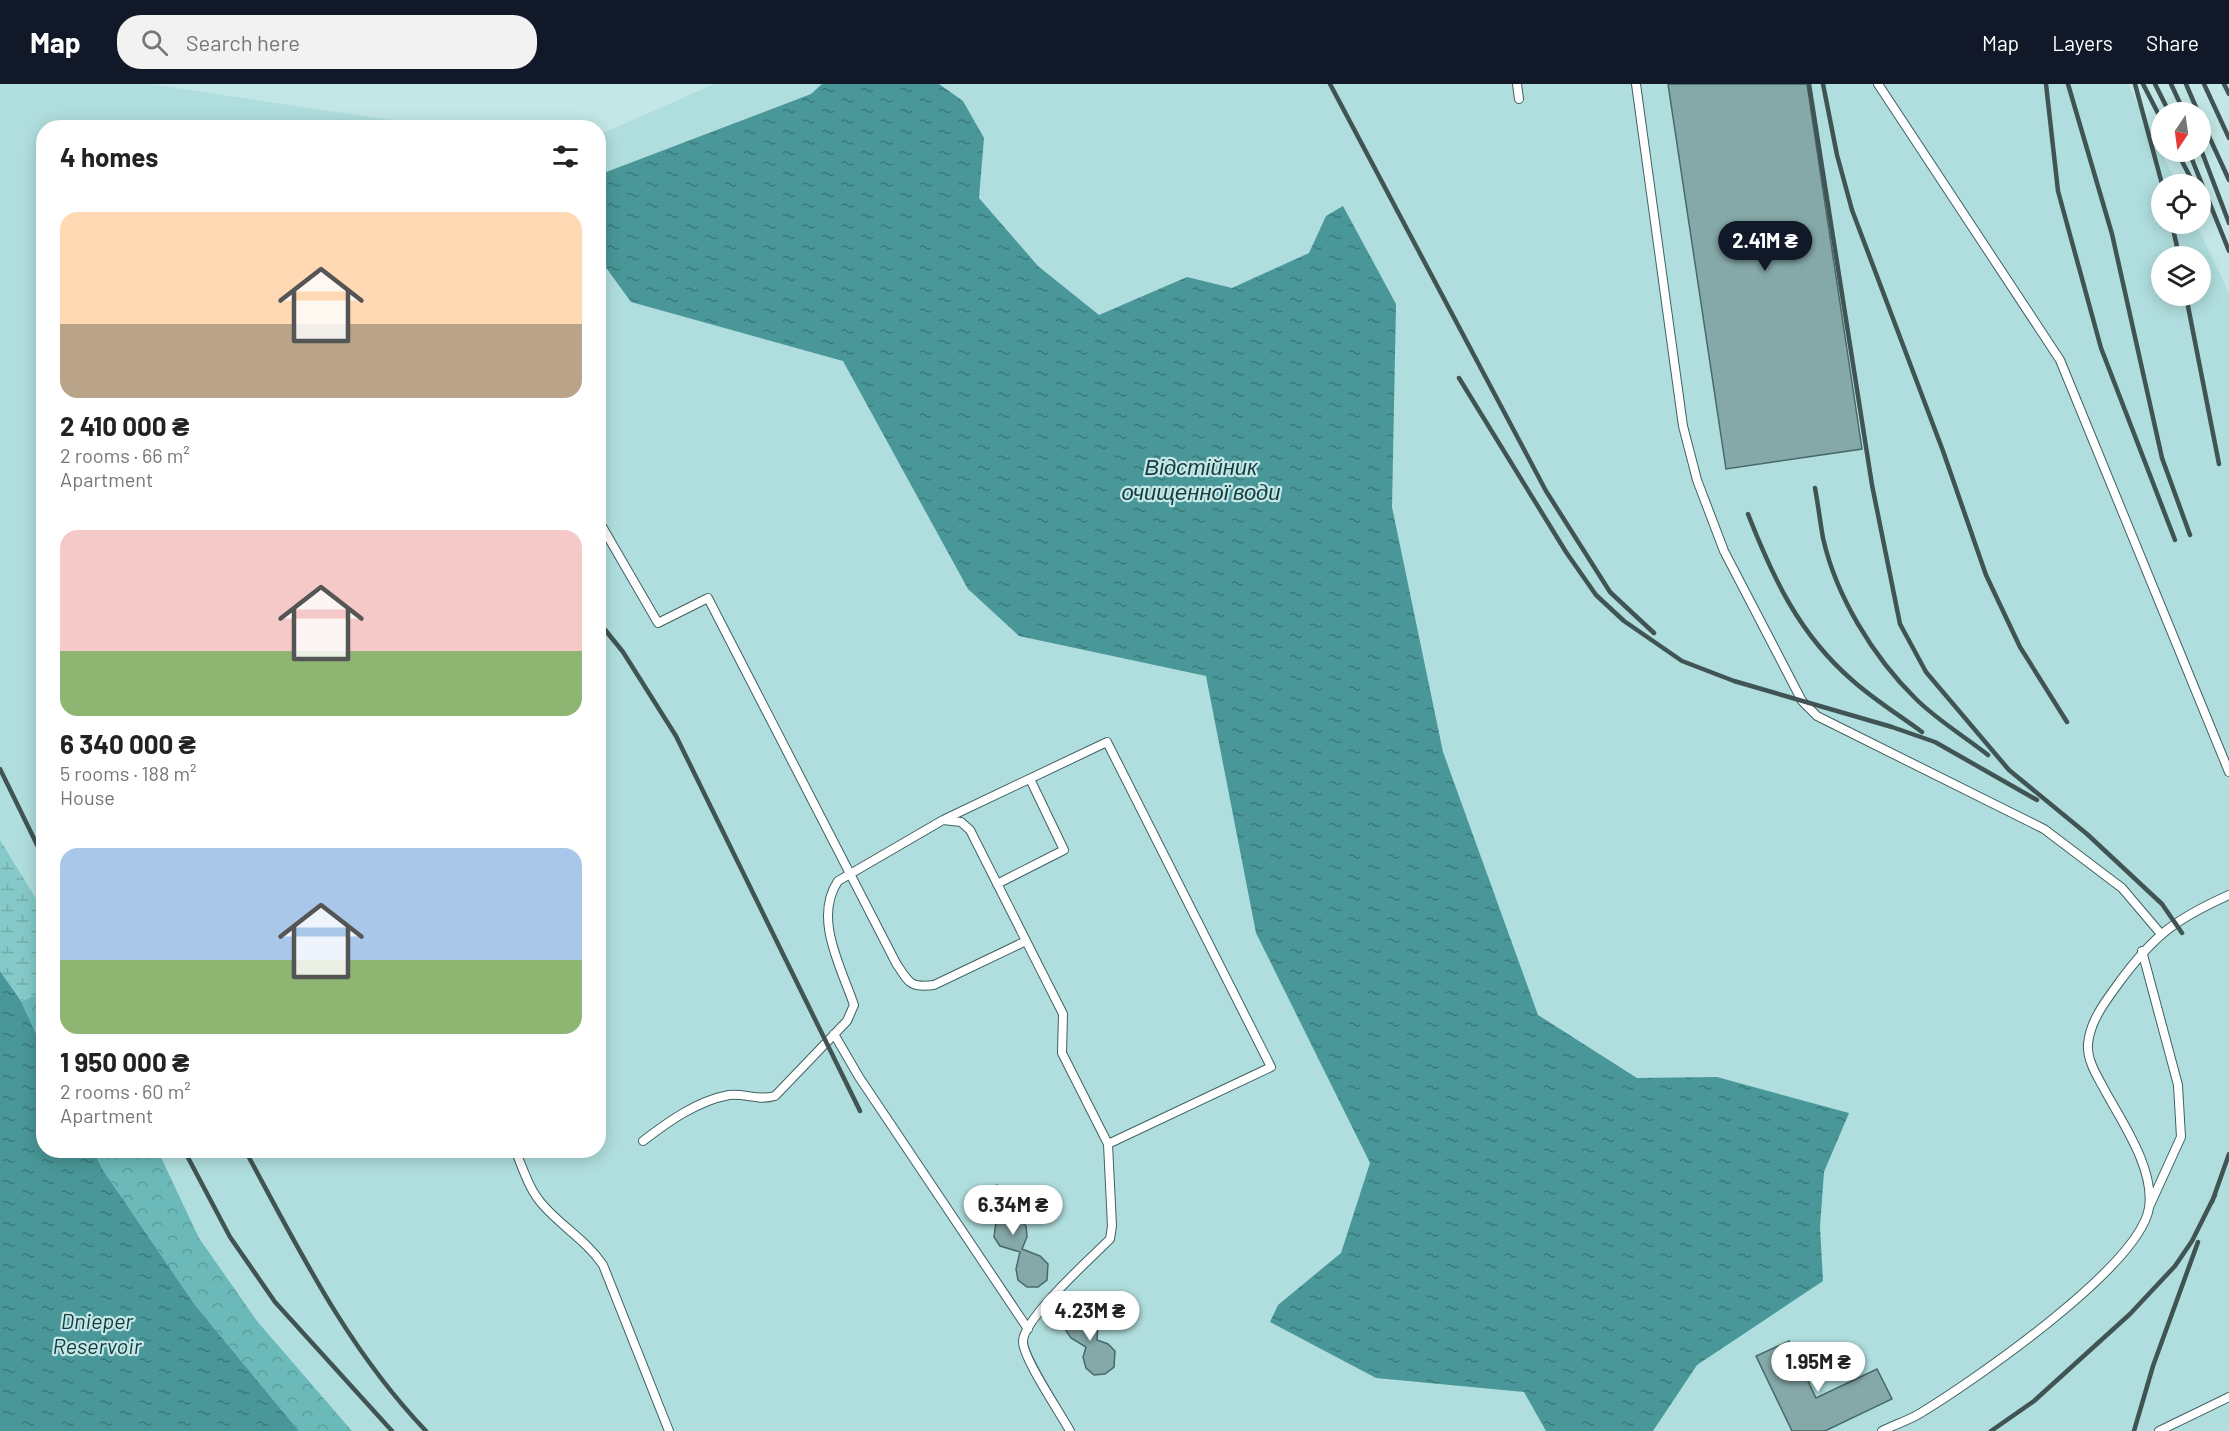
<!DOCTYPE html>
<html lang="en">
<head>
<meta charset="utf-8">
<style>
  :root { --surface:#fff; --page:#f2f2f2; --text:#222; --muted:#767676; --accent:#111827 }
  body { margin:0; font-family:Barlow,sans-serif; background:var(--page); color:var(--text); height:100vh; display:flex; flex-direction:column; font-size:22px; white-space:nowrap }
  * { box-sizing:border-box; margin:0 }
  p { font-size:20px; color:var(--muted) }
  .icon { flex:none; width:33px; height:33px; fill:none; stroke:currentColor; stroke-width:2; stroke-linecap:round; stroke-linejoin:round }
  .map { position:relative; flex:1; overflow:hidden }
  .drawer { position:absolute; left:36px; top:36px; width:570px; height:1038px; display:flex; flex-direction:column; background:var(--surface); border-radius:24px; box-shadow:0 3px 15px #0003 }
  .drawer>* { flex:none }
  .needle { width:39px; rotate:193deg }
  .buttons { position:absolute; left:2151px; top:18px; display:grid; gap:12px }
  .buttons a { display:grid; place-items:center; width:60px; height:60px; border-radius:50%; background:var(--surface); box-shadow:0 3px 15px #0003; font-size:30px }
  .price { position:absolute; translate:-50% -51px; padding:0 14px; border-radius:21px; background:#fff; color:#222; font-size:20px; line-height:39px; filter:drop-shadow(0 2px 3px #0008) }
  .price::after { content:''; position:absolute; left:50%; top:36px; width:18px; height:14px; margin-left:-9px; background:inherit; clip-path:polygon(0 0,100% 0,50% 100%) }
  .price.active { background:var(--accent); color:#fff }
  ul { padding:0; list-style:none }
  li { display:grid; align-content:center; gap:12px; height:318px; padding:0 24px }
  li span { display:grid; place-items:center; height:186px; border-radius:18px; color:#555 }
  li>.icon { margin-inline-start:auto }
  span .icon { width:108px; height:108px; fill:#fffc; stroke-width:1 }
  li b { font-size:26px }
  h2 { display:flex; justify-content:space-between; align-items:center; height:72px; padding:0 24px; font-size:26px }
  header { display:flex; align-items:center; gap:36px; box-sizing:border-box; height:84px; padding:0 30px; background:var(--accent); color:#fff }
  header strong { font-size:28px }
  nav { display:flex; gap:33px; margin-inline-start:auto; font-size:21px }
  .search { width:420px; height:54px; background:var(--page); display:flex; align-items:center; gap:15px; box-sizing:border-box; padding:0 21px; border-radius:24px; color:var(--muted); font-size:22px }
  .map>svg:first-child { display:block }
  .built { fill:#b0dede; fill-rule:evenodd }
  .forest { fill:url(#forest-crowns) }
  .wetland { fill:url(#wetland-marsh) }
  .water { fill:url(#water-ripples) }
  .building { fill:#85a8a8; stroke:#496969; stroke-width:1.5 }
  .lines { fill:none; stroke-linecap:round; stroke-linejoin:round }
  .lane-casing { stroke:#416162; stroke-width:10 }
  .lane { stroke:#fff; stroke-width:8 }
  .rail { stroke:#405454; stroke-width:4.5 }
  .labels { text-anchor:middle; stroke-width:4.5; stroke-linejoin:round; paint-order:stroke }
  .water-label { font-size:22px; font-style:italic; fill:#153b3c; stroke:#c3e7e7 }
</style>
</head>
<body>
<header>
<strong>Map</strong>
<div class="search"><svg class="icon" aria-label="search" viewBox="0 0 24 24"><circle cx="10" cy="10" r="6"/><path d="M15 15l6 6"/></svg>Search here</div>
<nav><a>Map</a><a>Layers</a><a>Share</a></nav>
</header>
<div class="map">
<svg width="2229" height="1347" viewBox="0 0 2229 1347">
  <defs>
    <pattern id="forest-crowns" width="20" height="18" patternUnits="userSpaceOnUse" patternTransform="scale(1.5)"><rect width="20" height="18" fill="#6bb9b9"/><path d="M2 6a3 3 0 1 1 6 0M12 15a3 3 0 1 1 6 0" fill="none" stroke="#5b9e9e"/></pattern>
    <pattern id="wetland-marsh" width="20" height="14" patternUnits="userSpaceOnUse" patternTransform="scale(1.5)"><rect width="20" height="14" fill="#86c9c9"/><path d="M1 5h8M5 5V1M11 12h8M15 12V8" fill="none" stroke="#72acac"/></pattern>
    <pattern id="water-ripples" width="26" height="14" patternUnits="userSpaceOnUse" patternTransform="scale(1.5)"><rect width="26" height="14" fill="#499798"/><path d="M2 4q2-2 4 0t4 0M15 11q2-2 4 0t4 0" fill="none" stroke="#3b7a7b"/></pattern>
  </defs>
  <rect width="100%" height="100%" fill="#c3e7e7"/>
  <path class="built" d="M0,0H149L437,43L44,44L43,826L0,756Z
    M714,0H2128L2177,100H2162V140H2196L2229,209V1347H352L257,1237L199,1154L158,1067L598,1066L599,51ZM2162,172H2200V212H2162Z"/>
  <path class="forest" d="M43,908V965L21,917Z
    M93,1067H158L199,1154L257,1237L352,1347H299L195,1221L103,1086Z"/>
  <path class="wetland" d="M0,756L43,826V908L21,917L0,887Z"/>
  <path class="water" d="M822,0H939L963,17L984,54L979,114L1038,182L1099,231L1187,193L1232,204L1309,169L1326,132L1343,122L1396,220L1392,423L1443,668L1538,931L1637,994L1717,993L1849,1029L1824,1088L1820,1143L1823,1197L1697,1281L1653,1347H1546L1524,1308L1376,1294L1270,1238L1278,1221L1341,1169L1370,1079L1256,849L1206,592L1019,552L968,505L843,277L631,218L599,174L598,98L601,90L811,10Z
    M0,887L21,917L43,965L44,1066L93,1067L103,1086L195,1221L299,1347H0Z"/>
  <path class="building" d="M1668,0H1807L1862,365L1726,385Z
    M997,1101L1009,1111L1010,1131L1018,1134L1026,1142L1027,1153L1022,1165L1040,1172L1048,1180L1047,1196L1038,1203H1027L1018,1196L1016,1185L1020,1168L1000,1162L994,1153L996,1138L984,1131L978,1122L982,1106Z
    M1079,1224L1094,1229L1098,1239L1097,1256L1108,1260L1115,1267L1114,1283L1105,1290L1094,1291L1086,1284L1083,1273L1086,1263L1071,1254L1065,1245L1069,1229Z
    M1789,1257L1816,1314L1877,1285L1892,1315L1825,1347H1792L1756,1272Z"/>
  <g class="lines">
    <g class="lane-casing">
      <path id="lane" d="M1517,0L1519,15
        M1636,0L1683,342L1697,396L1724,467L1802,617L1817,632L2044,745L2122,804L2161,850
        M1878,0L2060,276L2229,688
        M600,439L658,539L708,514L896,879C909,899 910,904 934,901L1026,857
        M945,735L1107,658L1271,983L1108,1060
        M997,800L1064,766L1030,695
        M2142,867L2178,1001L2181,1053L2150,1121
        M834,950L859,993L1028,1245
        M643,1057C669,1037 697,1017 729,1011C745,1009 757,1017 775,1012L847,937L854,921C841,883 813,834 838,797L943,736L961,738L970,746L1063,930L1062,969L1108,1060L1112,1142L1110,1155C1092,1173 1024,1234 1023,1257C1022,1273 1061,1330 1070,1347
        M515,1066C523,1084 529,1106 543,1121C562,1143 587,1157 603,1181L669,1347
        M1882,1347C1894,1341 1907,1337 1919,1330C1972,1298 2139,1183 2149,1124C2155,1084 2121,1037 2103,1003C2096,990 2087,976 2088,960C2090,937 2105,918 2118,900C2153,852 2175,835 2229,811
        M2159,1347L2229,1313"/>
    </g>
    <use href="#lane" class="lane"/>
    <path class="rail" d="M1330,0L1546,407L1610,508L1654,549
      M1809,0L1872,401L1900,540L1926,588L2009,686L2087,750L2162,820L2182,849
      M1823,0L1837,71L1852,126L1943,367L1986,491L2020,563L2067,638
      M2046,0L2058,107L2101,264L2175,456
      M2068,0L2112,150L2162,374L2190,451
      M2135,0L2162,100
      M2143,0L2162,37
      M2155,0L2169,28
      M2171,0L2184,28
      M2186,0L2198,28
      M2204,0L2229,54
      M2224,0L2229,10
      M2200,33L2229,96
      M2200,63L2229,139
      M2177,68L2194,100
      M2189,68L2229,167
      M2172,140L2179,172
      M2186,212L2219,380
      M1459,294L1566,468L1596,511L1624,537L1682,577L1734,597L1892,643L1935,658L2037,716
      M1815,404C1818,420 1820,437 1823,454C1836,512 1873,573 1916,615C1937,636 1964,652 1988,671
      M1748,430C1773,494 1799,550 1852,596C1873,615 1899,631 1922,648
      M598,537L623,568L676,652L860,1027
      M0,685L44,775
      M184,1066L230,1153L275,1218L392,1347
      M245,1066C298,1164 348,1266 426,1347
      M2212,1118L2229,1070
      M1991,1347L2034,1317L2130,1230L2175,1182L2192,1157L2215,1111
      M2134,1347L2153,1282L2198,1158"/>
  </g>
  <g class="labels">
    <g class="water-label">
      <text x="1201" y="391">Відстійник<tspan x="1201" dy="25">очищенної води</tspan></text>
      <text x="97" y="1245">Dnieper<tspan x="97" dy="25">Reservoir</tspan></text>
    </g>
  </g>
</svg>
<div class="buttons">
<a><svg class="needle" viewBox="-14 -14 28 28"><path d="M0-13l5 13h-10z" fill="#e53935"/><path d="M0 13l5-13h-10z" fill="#767676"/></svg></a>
<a><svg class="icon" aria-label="locate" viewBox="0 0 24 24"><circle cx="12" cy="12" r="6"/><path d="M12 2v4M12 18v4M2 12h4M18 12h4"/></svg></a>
<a><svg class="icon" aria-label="layers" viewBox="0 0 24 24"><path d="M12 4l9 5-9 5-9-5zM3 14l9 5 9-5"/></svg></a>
</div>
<b class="price active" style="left:1765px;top:188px">2.41M ₴</b>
<b class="price" style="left:1013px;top:1152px">6.34M ₴</b>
<b class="price" style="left:1090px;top:1258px">4.23M ₴</b>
<b class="price" style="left:1818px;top:1309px">1.95M ₴</b>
<section class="drawer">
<h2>4 homes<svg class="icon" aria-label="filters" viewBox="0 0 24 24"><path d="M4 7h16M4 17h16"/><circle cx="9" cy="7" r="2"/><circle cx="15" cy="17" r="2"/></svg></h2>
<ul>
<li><span style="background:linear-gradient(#ffd9b3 60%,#b9a48a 0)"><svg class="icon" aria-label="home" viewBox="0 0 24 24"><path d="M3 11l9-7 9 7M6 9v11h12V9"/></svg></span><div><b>2 410 000 ₴</b><p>2 rooms · 66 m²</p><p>Apartment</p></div></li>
<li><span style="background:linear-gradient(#f6c9c9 65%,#8fb573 0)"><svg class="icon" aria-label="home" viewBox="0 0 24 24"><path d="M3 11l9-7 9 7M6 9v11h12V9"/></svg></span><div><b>6 340 000 ₴</b><p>5 rooms · 188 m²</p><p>House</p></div></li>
<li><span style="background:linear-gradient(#a9c7e8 60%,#8fb573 0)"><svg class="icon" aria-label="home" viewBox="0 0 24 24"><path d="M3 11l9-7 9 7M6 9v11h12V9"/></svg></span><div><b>1 950 000 ₴</b><p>2 rooms · 60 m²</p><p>Apartment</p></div></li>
</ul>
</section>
</div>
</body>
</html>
